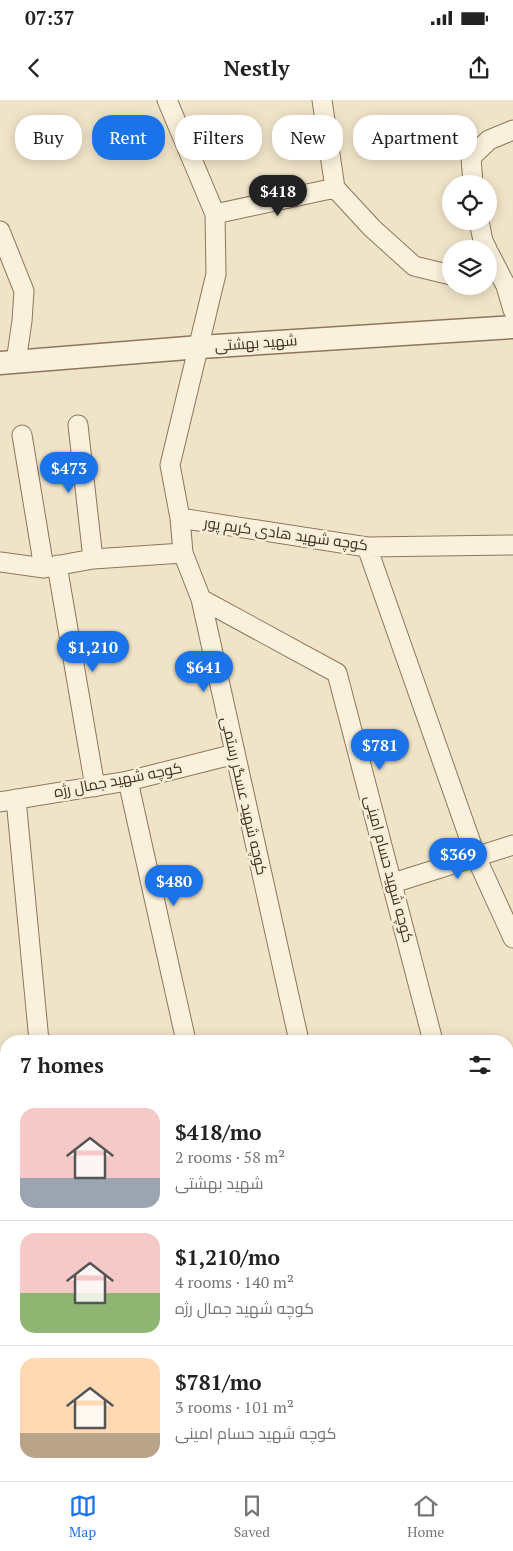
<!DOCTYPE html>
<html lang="en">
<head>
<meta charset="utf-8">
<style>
  :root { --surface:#fff; --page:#f2f2f2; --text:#222; --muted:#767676; --line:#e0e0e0; --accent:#1a73e8 }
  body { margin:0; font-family:"PT Serif",Cairo,serif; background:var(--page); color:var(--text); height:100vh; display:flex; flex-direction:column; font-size:19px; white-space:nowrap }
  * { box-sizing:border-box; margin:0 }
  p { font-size:16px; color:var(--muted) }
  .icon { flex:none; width:28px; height:28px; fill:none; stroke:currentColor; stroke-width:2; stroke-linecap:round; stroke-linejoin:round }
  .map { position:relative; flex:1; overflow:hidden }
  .panel { position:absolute; left:0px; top:935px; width:514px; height:446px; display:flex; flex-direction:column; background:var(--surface); border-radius:20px 20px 0 0; box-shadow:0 2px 12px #0003 }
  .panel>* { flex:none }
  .guide { position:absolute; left:15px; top:15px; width:484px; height:45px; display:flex; gap:10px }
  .buttons { position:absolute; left:442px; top:75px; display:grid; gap:10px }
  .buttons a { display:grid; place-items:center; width:55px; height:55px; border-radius:50%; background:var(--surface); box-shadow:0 2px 12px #0003; font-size:25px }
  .price { position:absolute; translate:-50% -42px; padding:0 11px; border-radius:18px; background:var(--accent); color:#fff; font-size:16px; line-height:32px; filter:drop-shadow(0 1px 2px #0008) }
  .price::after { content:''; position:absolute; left:50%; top:30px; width:15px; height:11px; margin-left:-8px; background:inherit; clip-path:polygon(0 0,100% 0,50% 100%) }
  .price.on { background:#222; color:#fff }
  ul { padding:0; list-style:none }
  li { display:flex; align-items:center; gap:15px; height:125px; padding:0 20px }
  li+li { border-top:1px solid var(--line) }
  li span { display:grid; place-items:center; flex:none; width:140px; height:100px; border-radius:15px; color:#555 }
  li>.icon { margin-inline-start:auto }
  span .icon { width:60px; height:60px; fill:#fffc; stroke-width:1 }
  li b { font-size:21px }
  h2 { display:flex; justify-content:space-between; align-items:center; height:60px; padding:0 20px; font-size:21px }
  .pill { padding:0 18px; border-radius:20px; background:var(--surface); box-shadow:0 2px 12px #0003; font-size:18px; line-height:45px }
  .pill.on { background:var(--accent); color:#fff }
  .status { display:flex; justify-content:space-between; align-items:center; height:35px; padding:0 25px; background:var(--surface); direction:ltr }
  .status svg { height:14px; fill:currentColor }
  header { display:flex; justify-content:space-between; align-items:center; height:65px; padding:0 20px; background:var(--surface); font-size:22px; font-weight:700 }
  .menu { display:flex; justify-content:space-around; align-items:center; height:70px; border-top:1px solid var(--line); background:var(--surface); font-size:14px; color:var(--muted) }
  .menu a { display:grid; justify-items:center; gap:2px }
  .menu .on { color:var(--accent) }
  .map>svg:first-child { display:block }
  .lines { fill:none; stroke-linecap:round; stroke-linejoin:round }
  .minor-casing { stroke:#8d765c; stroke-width:21 }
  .tertiary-casing { stroke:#8d765c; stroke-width:25 }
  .minor { stroke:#faf1dc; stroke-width:19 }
  .tertiary { stroke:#faf1dc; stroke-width:22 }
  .labels { text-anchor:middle; stroke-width:5; stroke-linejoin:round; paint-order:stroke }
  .street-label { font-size:15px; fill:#3d2e20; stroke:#f7eed8 }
</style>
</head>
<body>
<div class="status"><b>07:37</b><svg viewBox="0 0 49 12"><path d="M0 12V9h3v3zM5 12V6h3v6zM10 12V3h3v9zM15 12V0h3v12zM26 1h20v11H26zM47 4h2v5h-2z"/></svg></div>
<header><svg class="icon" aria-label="back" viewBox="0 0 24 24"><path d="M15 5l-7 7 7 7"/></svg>Nestly<svg class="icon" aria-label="share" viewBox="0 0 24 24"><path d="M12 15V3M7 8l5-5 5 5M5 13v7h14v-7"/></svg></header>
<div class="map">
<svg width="513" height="1381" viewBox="0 0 513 1381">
  <rect width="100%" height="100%" fill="#f0e4c8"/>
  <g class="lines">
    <g class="minor-casing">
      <path id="minor" d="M167,0L215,114L216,174L170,365L180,418L183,453L201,499L299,941
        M322,0L335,88L372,128L414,166L451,175
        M473,84L471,57L489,40L513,30
        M215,114L335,88
        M479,121L483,141L487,149
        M0,131L24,191L22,221L16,262
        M489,153L506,186L513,210
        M78,325L93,459
        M22,335L44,468
        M180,418L367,447L513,445
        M367,447L476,757L513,838
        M0,462L44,468L93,459L183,453
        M57,465L95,687
        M201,499L337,573L433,941
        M128,681L186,941
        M16,699L39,941
        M0,702L128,681L235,654
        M393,783L513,745
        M508,1275L513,1291
        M0,1358L6,1357
        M190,1375L193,1381
        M255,1381L272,1375"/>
    </g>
    <g class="tertiary-casing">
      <path id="tertiary" d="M0,263L200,247L513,227
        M508,1051L513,1050
        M0,1078L6,1077"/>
    </g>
    <use href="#minor" class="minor"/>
    <use href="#tertiary" class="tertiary"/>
  </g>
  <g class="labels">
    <g class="street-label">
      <text transform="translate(256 243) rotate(-4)" y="5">شهید بهشتی</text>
      <text transform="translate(286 434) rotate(8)" y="5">کوچه شهید هادی کریم پور</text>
      <text transform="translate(118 680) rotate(-11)" y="5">کوچه شهید جمال رژه</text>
      <text transform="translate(244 696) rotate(77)" y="5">کوچه شهید عسگر رستمی</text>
      <text transform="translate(389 769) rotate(75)" y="5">کوچه شهید حسام امینی</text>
    </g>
  </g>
</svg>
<div class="buttons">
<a><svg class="icon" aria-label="locate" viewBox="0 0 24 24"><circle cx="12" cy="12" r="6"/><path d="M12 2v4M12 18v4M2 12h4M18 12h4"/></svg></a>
<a><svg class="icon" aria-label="layers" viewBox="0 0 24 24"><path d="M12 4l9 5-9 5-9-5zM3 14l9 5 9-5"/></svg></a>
</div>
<b class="price on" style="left:278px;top:117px">$418</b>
<b class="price" style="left:69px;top:394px">$473</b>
<b class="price" style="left:93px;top:573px">$1,210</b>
<b class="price" style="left:204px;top:593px">$641</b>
<b class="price" style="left:380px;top:671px">$781</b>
<b class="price" style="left:458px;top:780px">$369</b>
<b class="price" style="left:174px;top:807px">$480</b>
<div class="guide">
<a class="pill">Buy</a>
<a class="pill on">Rent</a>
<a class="pill">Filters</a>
<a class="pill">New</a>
<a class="pill">Apartment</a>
</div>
<section class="panel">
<h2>7 homes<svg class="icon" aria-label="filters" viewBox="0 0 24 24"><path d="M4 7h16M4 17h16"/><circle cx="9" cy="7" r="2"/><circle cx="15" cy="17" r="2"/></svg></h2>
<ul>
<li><span style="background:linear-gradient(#f6c9c9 70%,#9aa5b1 0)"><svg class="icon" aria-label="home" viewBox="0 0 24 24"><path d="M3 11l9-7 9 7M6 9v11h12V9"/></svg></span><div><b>$418/mo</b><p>2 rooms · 58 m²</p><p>شهید بهشتی</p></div></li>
<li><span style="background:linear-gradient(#f6c9c9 60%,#8fb573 0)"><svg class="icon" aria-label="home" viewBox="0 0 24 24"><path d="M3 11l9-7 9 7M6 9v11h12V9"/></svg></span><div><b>$1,210/mo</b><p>4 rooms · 140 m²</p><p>کوچه شهید جمال رژه</p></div></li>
<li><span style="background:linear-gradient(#ffd9b3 75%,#b9a48a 0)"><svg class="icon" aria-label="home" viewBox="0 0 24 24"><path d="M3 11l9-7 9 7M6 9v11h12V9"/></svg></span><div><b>$781/mo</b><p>3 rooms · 101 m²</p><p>کوچه شهید حسام امینی</p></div></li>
</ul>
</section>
</div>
<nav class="menu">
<a class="on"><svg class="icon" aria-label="map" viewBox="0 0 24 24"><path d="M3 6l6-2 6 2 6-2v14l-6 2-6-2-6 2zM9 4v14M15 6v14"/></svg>Map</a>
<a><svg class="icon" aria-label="saved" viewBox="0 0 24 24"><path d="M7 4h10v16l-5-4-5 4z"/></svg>Saved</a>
<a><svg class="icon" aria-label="home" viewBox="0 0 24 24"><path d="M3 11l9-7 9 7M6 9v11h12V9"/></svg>Home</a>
</nav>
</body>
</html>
